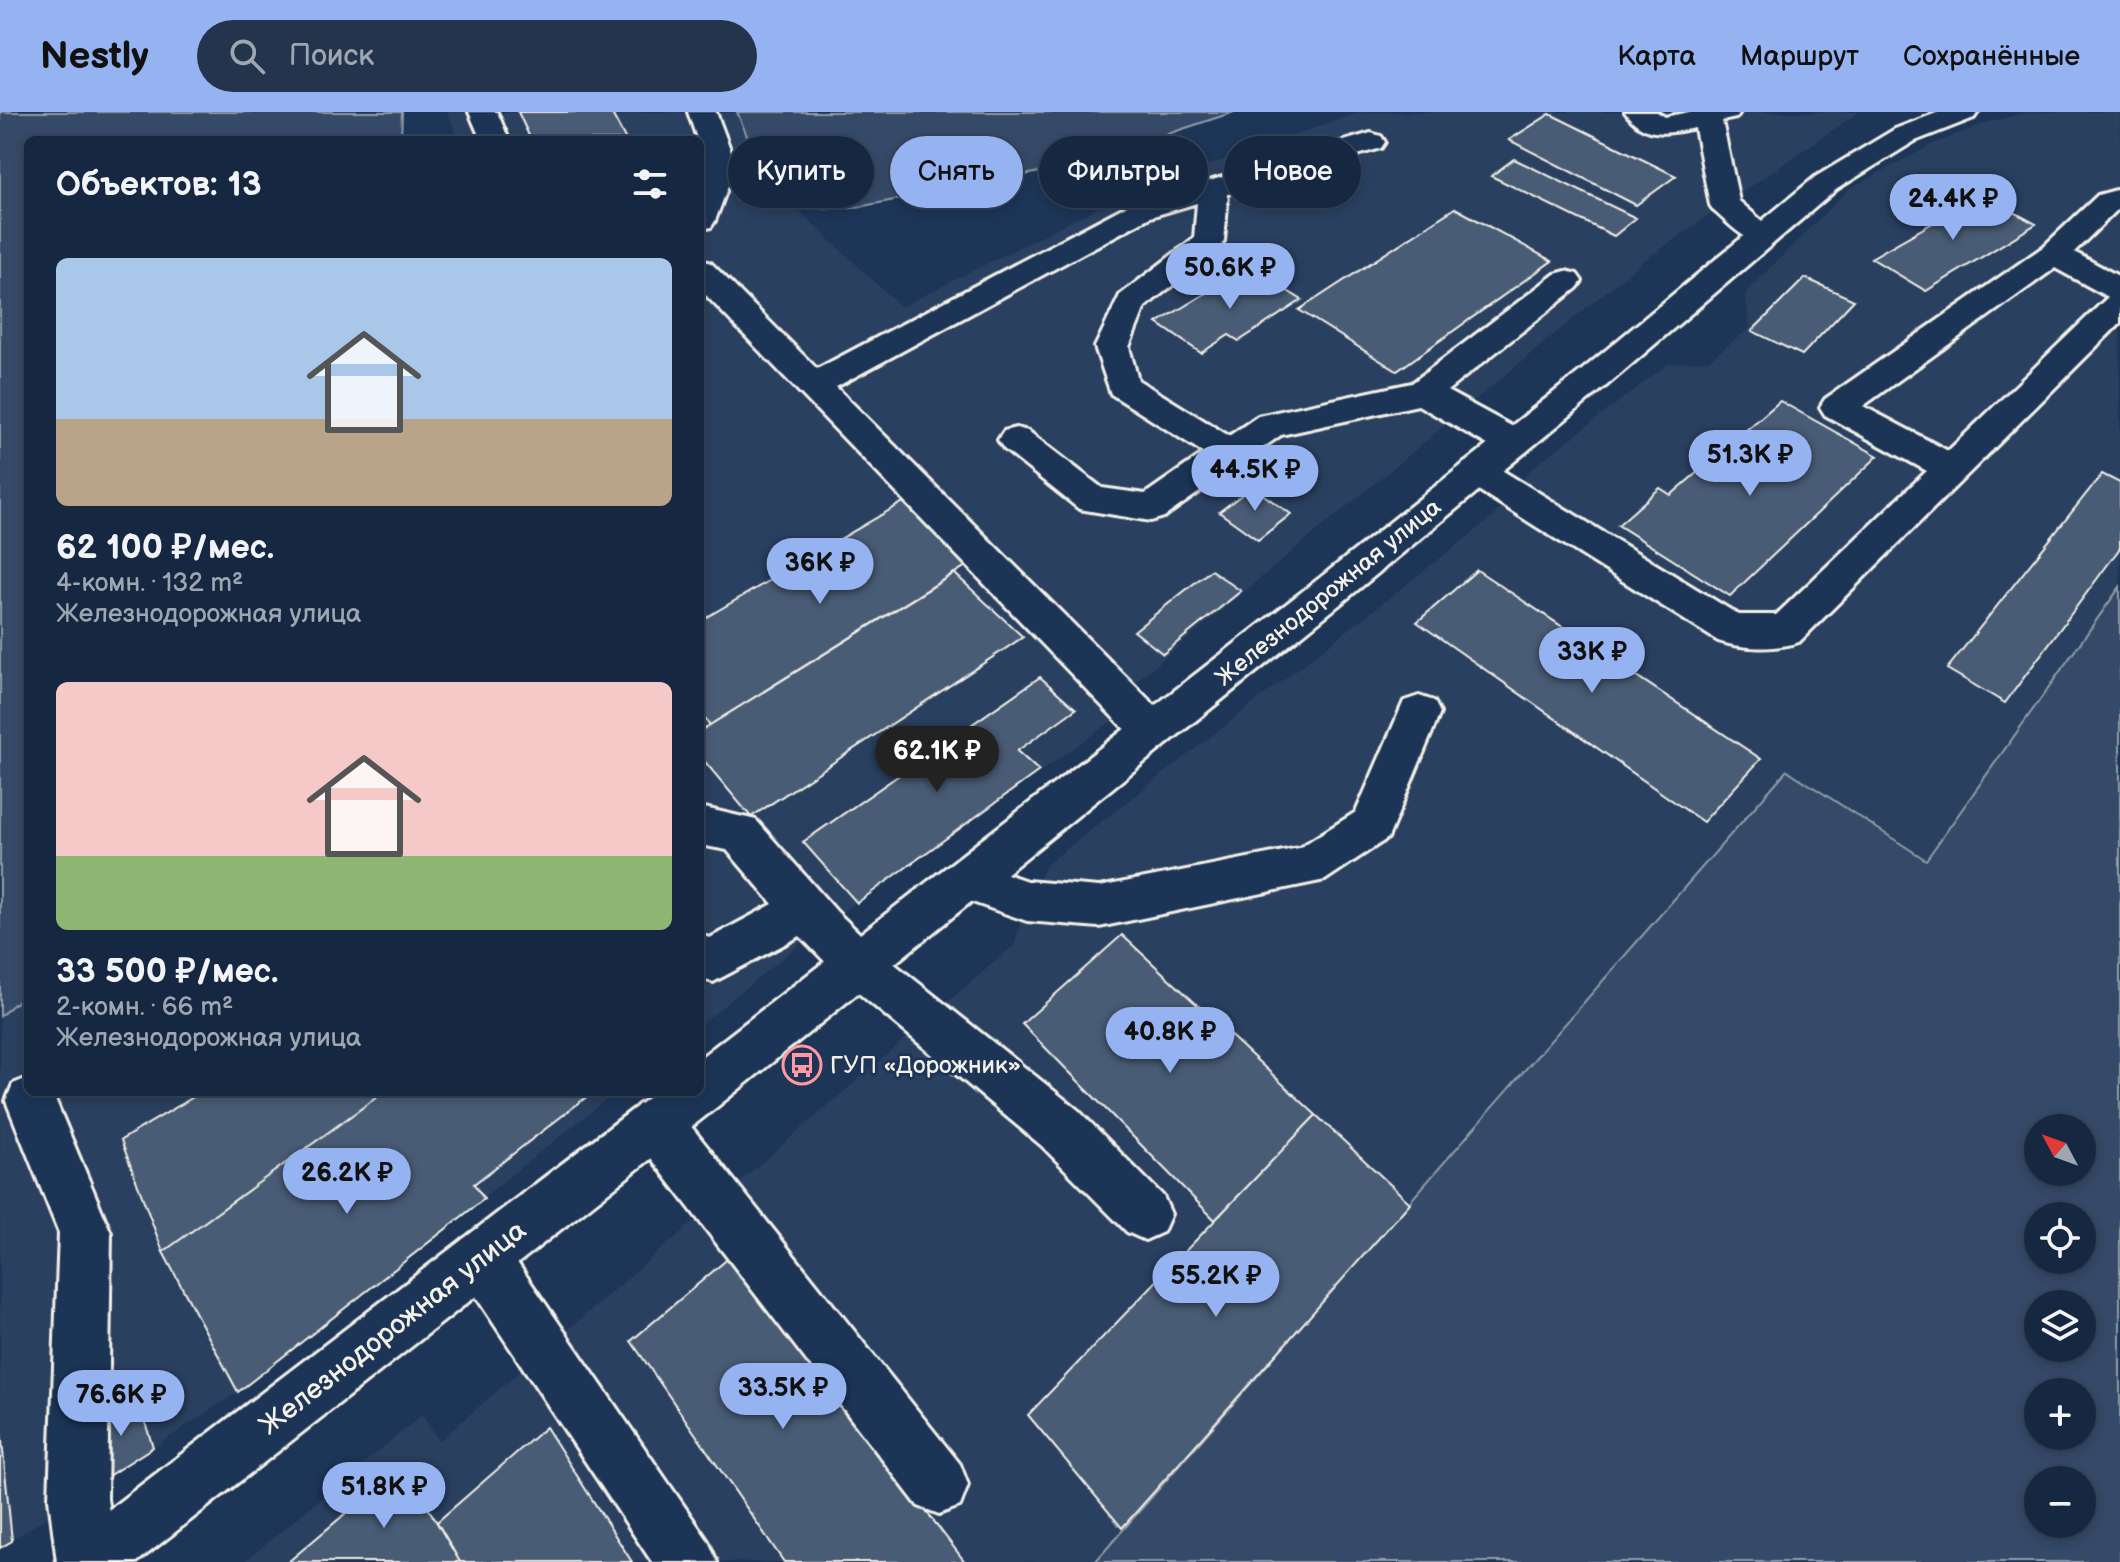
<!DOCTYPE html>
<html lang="ru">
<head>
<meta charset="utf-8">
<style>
  :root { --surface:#162841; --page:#23344c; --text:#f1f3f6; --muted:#9ea6b1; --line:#35445a; --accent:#95b2f1 }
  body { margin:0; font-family:"Balsamiq Sans",sans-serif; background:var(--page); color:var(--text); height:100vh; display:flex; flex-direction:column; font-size:30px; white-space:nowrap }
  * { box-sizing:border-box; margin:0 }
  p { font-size:26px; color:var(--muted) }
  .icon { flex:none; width:44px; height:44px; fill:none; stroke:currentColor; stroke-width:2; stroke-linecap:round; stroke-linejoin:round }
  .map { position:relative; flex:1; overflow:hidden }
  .panel { position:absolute; left:24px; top:24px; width:680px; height:960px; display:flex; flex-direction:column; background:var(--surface); border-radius:12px; box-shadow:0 4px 12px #0003,0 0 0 2px var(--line) }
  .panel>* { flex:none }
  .banner { position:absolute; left:728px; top:24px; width:760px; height:72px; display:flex; gap:16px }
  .needle { width:52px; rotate:311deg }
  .tools { position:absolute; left:2024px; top:1002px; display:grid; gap:16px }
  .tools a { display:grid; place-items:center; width:72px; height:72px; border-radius:50%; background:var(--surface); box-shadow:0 4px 12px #0003,0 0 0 2px var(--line); font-size:40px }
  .price { position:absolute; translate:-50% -68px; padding:0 18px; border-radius:28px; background:var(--accent); color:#111; font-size:26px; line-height:52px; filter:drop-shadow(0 2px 4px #0008) }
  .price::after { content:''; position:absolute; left:50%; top:48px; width:24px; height:18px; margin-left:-12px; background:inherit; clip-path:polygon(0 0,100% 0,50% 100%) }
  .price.current { background:#222; color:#fff }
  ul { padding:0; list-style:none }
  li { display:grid; align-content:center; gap:16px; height:424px; padding:0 32px }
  li span { display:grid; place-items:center; height:248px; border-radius:12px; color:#555 }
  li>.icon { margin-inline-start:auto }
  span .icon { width:144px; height:144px; fill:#fffc; stroke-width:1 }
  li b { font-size:34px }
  h2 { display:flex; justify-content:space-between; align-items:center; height:96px; padding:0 32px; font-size:34px }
  .tag { padding:0 28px; border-radius:36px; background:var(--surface); box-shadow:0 4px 12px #0003,0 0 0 2px var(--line); font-size:28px; line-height:72px }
  .tag.current { background:var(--accent); color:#111 }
  header { display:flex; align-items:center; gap:48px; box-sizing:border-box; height:112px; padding:0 40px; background:var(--accent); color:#111 }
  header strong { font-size:38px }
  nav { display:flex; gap:44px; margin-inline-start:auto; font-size:28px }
  .search { width:560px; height:72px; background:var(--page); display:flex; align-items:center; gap:20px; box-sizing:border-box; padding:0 28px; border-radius:44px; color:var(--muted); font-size:30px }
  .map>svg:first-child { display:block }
  .built { fill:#2a4060 }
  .green { fill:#354a67; stroke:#949ea8; stroke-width:2; fill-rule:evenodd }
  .building { fill:#485b74; stroke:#f4f1e8; stroke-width:2 }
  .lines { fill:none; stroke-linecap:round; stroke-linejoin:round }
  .minor-casing { stroke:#f4f1e8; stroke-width:6 }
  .highway-casing { stroke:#f4f1e8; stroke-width:6 }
  .minor { fill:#1d3557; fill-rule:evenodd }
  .highway { fill:#1d3557; fill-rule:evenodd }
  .labels { text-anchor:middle; stroke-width:6; stroke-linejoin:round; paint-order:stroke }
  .street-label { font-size:24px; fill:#f4f1e8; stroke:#1d3557 }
  .poi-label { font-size:24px; fill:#f4f1e8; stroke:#1d3557; text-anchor:start }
  .near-street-label { font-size:28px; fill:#f4f1e8; stroke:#1d3557 }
</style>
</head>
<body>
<header>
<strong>Nestly</strong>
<div class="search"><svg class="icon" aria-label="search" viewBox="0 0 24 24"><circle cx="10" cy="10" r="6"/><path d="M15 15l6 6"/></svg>Поиск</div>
<nav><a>Карта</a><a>Маршрут</a><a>Сохранённые</a></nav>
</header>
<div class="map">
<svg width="2120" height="1450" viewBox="0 0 2120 1450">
  <rect width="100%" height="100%" fill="#1d3557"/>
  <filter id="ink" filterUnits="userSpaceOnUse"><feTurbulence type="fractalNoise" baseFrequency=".0125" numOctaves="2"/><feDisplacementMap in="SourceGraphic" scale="16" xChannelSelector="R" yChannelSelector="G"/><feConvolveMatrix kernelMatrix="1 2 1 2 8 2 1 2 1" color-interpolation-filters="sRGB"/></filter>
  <g filter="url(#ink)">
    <path class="built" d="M447,0H737L764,65L901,195L1120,84L1360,0H1859L1643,149L1140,566L1112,609L821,815L700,913V28H459Z
      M2029,0H2120V475L1926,748L1786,659L1095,1450H244L422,1303L439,1329L1014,833L1027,789L1047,752L1493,405L1531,357L1668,252L1709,248L1750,216L1745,181L1849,77L1933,32L1988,10Z
      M28,880V980H616L238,1280L0,1436V904Z"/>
    <path class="green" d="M0,0H402L401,28H28V880L0,904Z
      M737,0H1234L1071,54L853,96H797L764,65Z
      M2120,475V1450H1095L1787,658L1926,748ZM2038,1016H2082V1060H2038ZM2038,1104H2082V1148H2038ZM2038,1192H2082V1236H2038ZM2038,1280H2082V1324H2038ZM2038,1368H2082V1412H2038Z"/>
    <path class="building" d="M518,0H611L626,28H531Z
      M1550,2L1676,64L1636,93L1509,28Z
      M1514,47L1636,106L1614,124L1491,64Z
      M1982,83L2036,112L1926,179L1871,146Z
      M1455,96L1552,149L1397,259L1299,198Z
      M1249,155L1302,188L1239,229L1229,223L1201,241L1157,211Z
      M1805,166L1854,188L1802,243L1752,219Z
      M1780,289L1878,344L1730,484L1618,413L1660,376L1671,383Z
      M2102,362L2120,371V436L2005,591L1947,557Z
      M1252,375L1291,402L1258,428L1219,400Z
      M907,388L974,449L710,613L700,601V509Z
      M1211,458L1241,479L1163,542L1134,519Z
      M1477,458L1761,647L1703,710L1417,510Z
      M954,461L1023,525L751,705L700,644V619Z
      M1040,565L1076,597L1017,639L1039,659L857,791L803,730Z
      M1122,823L1316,1003L1215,1108L1022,912Z
      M202,980H384L163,1140L121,1028Z
      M384,980H593L474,1072L484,1087L238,1280L163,1140Z
      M1316,1003L1410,1091L1122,1416L1028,1303Z
      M731,1144L965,1450H784L631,1229Z
      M137,1286L153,1335L105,1366L90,1317Z
      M0,1309L12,1429L0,1436Z
      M546,1315L632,1450H460L437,1410Z
      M403,1353L460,1450H288Z"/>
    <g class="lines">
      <g class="minor-casing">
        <path id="minor" d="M469,0H497L509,28H481Z
          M688,0H716L736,53L715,109L711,115L700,118V69L706,53Z
          M1625,0H1657L1665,5L1689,0H1740L1736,6L1722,9L1739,89L1778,123L1774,130C1750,136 1732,114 1714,99L1710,93L1695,16C1667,22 1644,27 1625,0Z
          M1371,21L1381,24L1385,30L1381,36L1228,82L1224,129L1220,136L1145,195L1129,235L1138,268L1229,324L1258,304L1412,271L1555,162L1566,159L1577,162L1582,169L1577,176L1447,279L1526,322L1531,331L1526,340L1513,343L1500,340L1418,293L1281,323L1164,405L1151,409L1079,397L1004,337L998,328L1004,319L1016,316L1028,319L1102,376L1145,382L1204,341L1111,282L1095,235L1120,183L1194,126L1197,91L1150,105L836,275L1168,607L1174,619L1168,631L1153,636L1138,631L700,177V148L711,151L817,257L1128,93Z
          M2120,77V95L2074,140L2120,165V211L1799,530C1775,538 1742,537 1718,529L1464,369L1459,360L1464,351L1477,347L1490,351L1739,503H1776L1927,359L1825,303L1820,295L1825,287L2043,135L2098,83ZM2055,156L2108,185L1948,339L1863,294Z
          M1419,584L1434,589L1440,601L1388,726L1325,768L1099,815L1027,809L949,782L943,768L949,754L965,748L1027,769L1099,775L1299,736L1356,700L1404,589Z
          M700,695L756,708L837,800L877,838L1078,998L1163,1084L1171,1102L1163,1120L1145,1128L1127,1120L1042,1034L843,868L800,824L713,870L700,866V823L710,826L773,792L727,738L700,733Z
          M28,966V980H52L111,1121L107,1387L117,1450H57L49,1387L59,1121L6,989L13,972Z
          M656,986L674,993L960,1352L968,1373L960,1394L939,1402L918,1394L638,1029L631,1011L638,993Z
          M482,1119L501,1127L708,1429L717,1450H652L463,1165L455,1146L463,1127Z"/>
      </g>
      <g class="highway-casing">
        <path id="highway" d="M1939,0H1978L1974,6L1915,29L1837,77L1606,274L1349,485L718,994L137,1450H59L68,1429L656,980H700V946L1321,465L1582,258L1815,65L1895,17Z"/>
      </g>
      <use href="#minor" class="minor"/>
      <use href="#highway" class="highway"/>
    </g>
  </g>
  <defs>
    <g id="bus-ring" transform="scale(2)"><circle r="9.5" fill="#1d3557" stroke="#ff9aa2" stroke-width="1.5"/><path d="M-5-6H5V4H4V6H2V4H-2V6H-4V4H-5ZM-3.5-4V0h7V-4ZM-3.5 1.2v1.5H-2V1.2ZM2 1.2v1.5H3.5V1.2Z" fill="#ff9aa2"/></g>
  </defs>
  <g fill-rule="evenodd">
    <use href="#bus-ring" x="802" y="953"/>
  </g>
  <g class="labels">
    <g class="street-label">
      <text transform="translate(1328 480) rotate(-39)" y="8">Железнодорожная улица</text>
    </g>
    <g class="poi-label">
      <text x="830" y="961">ГУП «Дорожник»</text>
    </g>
    <g class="near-street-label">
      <text transform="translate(392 1215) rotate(-38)" y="10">Железнодорожная улица</text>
    </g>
  </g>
</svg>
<div class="tools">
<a><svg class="needle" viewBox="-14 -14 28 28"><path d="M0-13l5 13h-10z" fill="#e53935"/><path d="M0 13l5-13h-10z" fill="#9ea6b1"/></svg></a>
<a><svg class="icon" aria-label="locate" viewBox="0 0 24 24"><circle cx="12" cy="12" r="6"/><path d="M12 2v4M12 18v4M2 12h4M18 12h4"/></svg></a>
<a><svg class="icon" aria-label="layers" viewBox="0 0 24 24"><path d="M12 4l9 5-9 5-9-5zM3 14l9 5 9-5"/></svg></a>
<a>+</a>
<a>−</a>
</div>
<b class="price" style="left:1953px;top:130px">24.4K ₽</b>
<b class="price" style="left:1230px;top:199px">50.6K ₽</b>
<b class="price" style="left:1750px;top:386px">51.3K ₽</b>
<b class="price" style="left:1255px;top:401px">44.5K ₽</b>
<b class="price" style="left:820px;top:494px">36K ₽</b>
<b class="price" style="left:1592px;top:583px">33K ₽</b>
<b class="price current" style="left:937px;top:682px">62.1K ₽</b>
<b class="price" style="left:1170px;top:963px">40.8K ₽</b>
<b class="price" style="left:347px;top:1104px">26.2K ₽</b>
<b class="price" style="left:1216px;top:1207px">55.2K ₽</b>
<b class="price" style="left:783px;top:1319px">33.5K ₽</b>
<b class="price" style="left:121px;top:1326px">76.6K ₽</b>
<b class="price" style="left:384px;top:1418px">51.8K ₽</b>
<div class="banner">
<a class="tag">Купить</a>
<a class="tag current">Снять</a>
<a class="tag">Фильтры</a>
<a class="tag">Новое</a>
</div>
<section class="panel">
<h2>Объектов: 13<svg class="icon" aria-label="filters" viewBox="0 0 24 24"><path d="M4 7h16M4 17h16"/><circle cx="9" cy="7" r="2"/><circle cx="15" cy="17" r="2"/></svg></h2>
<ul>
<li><span style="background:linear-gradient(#a9c7e8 65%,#b9a48a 0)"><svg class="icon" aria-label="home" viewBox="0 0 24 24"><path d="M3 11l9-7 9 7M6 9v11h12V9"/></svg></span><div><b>62 100 ₽/мес.</b><p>4-комн. · 132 m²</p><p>Железнодорожная улица</p></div></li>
<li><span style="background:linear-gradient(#f6c9c9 70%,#8fb573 0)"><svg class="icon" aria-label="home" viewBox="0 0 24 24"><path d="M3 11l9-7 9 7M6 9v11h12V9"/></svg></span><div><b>33 500 ₽/мес.</b><p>2-комн. · 66 m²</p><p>Железнодорожная улица</p></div></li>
</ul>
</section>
</div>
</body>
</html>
